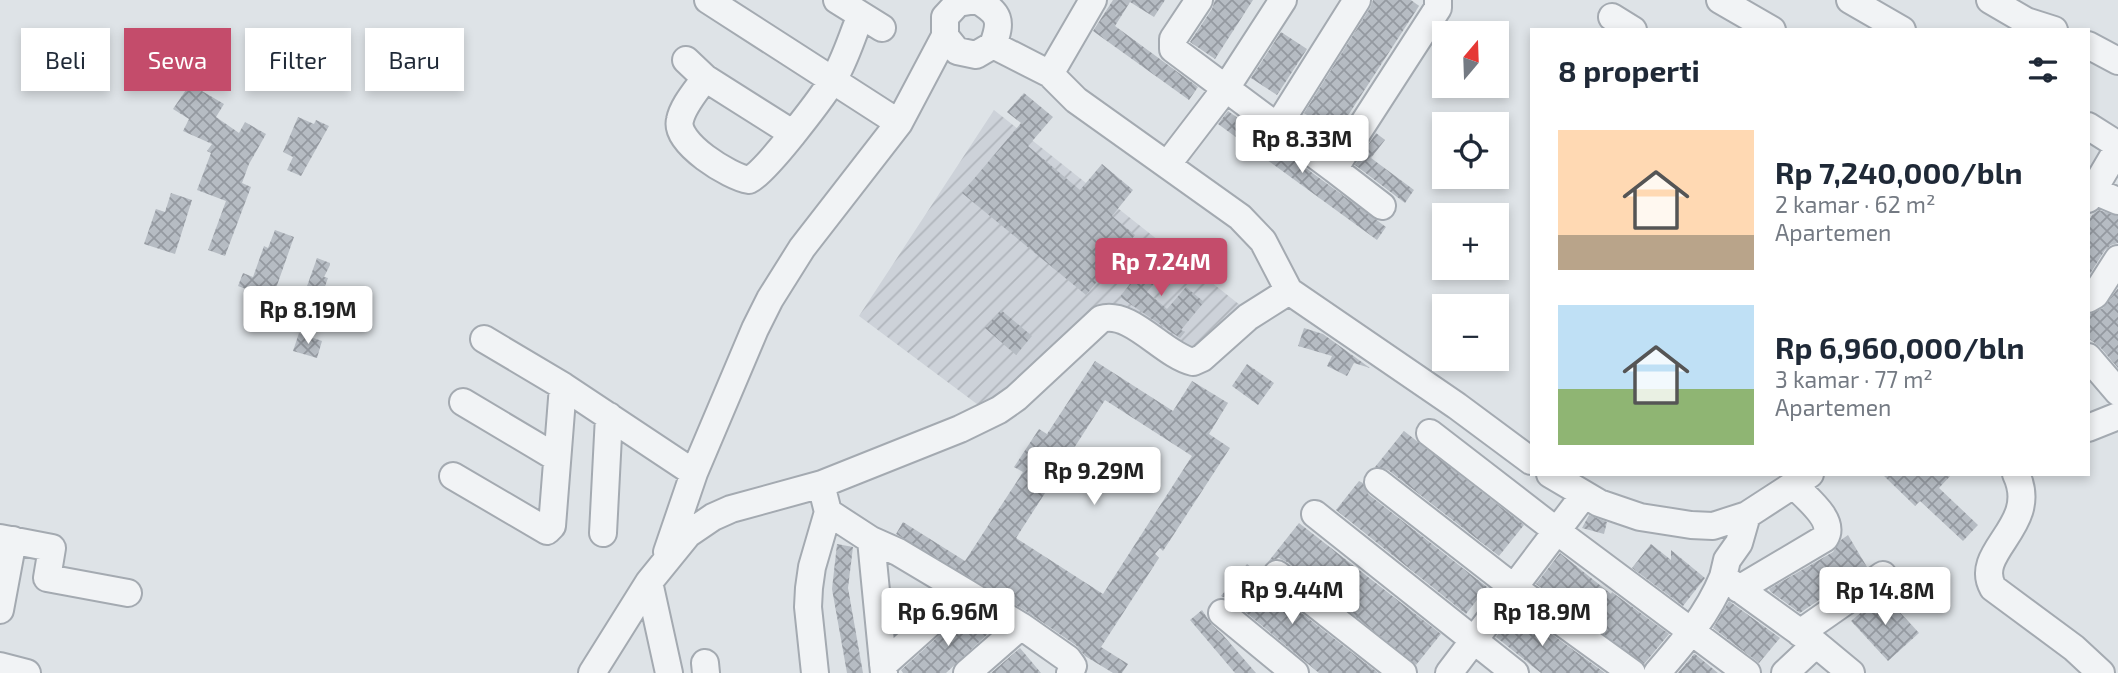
<!DOCTYPE html>
<html lang="id">
<head>
<meta charset="utf-8">
<style>
  :root { --surface:#fff; --page:#f6f6f7; --text:#1f2937; --muted:#747a83; --accent:#c44c6b }
  body { margin:0; font-family:"Exo 2",sans-serif; background:var(--page); color:var(--text); height:100vh; display:flex; flex-direction:column; font-size:26px; white-space:nowrap }
  * { box-sizing:border-box; margin:0 }
  p { font-size:23px; color:var(--muted) }
  .icon { flex:none; width:38px; height:38px; fill:none; stroke:currentColor; stroke-width:2; stroke-linecap:round; stroke-linejoin:round }
  .map { position:relative; flex:1; overflow:hidden }
  .panel { position:absolute; left:1530px; top:28px; width:560px; height:448px; display:flex; flex-direction:column; background:var(--surface); border-radius:0px; box-shadow:0 4px 10px #0003 }
  .panel>* { flex:none }
  .banner { position:absolute; left:21px; top:28px; width:665px; height:63px; display:flex; gap:14px }
  .needle { width:46px; rotate:19deg }
  .fabs { position:absolute; left:1432px; top:21px; display:grid; gap:14px }
  .fabs a { display:grid; place-items:center; width:77px; height:77px; border-radius:0px; background:var(--surface); box-shadow:0 4px 10px #0003; font-size:35px }
  .price { position:absolute; translate:-50% -60px; padding:0 16px; border-radius:7px; background:#fff; color:#222; font-size:23px; line-height:46px; filter:drop-shadow(0 2px 4px #0008) }
  .price::after { content:''; position:absolute; left:50%; top:42px; width:21px; height:16px; margin-left:-10px; background:inherit; clip-path:polygon(0 0,100% 0,50% 100%) }
  .price.selected { background:var(--accent); color:#fff }
  ul { padding:0; list-style:none }
  li { display:flex; align-items:center; gap:21px; height:175px; padding:0 28px }
  li span { display:grid; place-items:center; flex:none; width:196px; height:140px; border-radius:0px; color:#555 }
  li>.icon { margin-inline-start:auto }
  span .icon { width:84px; height:84px; fill:#fffc; stroke-width:1 }
  li b { font-size:30px }
  h2 { display:flex; justify-content:space-between; align-items:center; height:84px; padding:0 28px; font-size:30px }
  .tag { padding:0 24px; border-radius:0px; background:var(--surface); box-shadow:0 4px 10px #0003; font-size:24px; line-height:63px }
  .tag.selected { background:var(--accent); color:#fff }
  .map>svg:first-child { display:block }
  .industrial { fill:url(#industrial-furrows) }
  .building { fill:url(#building-cross-hatch); fill-rule:evenodd }
  .lines { fill:none; stroke-linecap:round; stroke-linejoin:round }
  .minor-casing { stroke:#a4aab1; stroke-width:30 }
  .minor { stroke:#f1f3f5; stroke-width:26 }
</style>
</head>
<body>
<div class="map">
<svg width="2118" height="673" viewBox="0 0 2118 673">
  <defs>
    <pattern id="industrial-furrows" width="10" height="10" patternUnits="userSpaceOnUse" patternTransform="scale(1.75)"><rect width="10" height="10" fill="#cdd2d9"/><path d="M-1 1l2-2M0 10L10 0M9 11l2-2" fill="none" stroke="#b0b5bb"/></pattern>
    <pattern id="building-cross-hatch" width="8" height="8" patternUnits="userSpaceOnUse" patternTransform="scale(1.75)"><rect width="8" height="8" fill="#b6bcc3"/><path d="M0 0l8 8M0 8l8-8" fill="none" stroke="#9499a0"/></pattern>
  </defs>
  <rect width="100%" height="100%" fill="#dee3e7"/>
  <path class="industrial" d="M994,110L1245,309L1192,360L1107,315L997,419L859,316Z"/>
  <path class="building" d="M1113,0H1165L1154,17L1130,2L1115,26L1198,87L1189,100L1093,31Z
    M1215,0H1253L1215,59L1190,42L1212,9Z
    M1373,0H1411L1419,6L1336,134L1304,113L1370,8Z
    M1281,32L1307,49L1277,95L1251,78Z
    M190,84L224,104L216,117L239,133L245,122L266,134L249,164L242,183L251,187L225,256L208,250L226,201L197,190L211,153L207,151L212,144L183,131L189,119L173,109Z
    M1024,93L1053,117L1028,146L1080,190L1102,164L1133,190L1112,216L1135,235L1086,295L962,193L1021,123L1007,112Z
    M1228,111L1386,227L1377,240L1218,124Z
    M298,117L314,124L316,120L329,126L301,176L287,170L293,157L283,152Z
    M1376,133L1385,140L1371,158L1414,190L1405,203L1355,165Z
    M171,193L192,200L175,254L144,244L156,209L165,212Z
    M2099,210L2118,216V243L2111,245L2105,250L2088,277V221L2093,214Z
    M275,230L294,237L275,291L284,295L278,312L272,310L268,326L254,322L260,303L255,301L257,293L238,286L243,273L253,277L264,246L268,248Z
    M1155,251L1170,264L1147,292L1167,309L1186,287L1204,302L1181,330L1185,332L1180,338L1120,297Z
    M317,258L330,263V265L324,277L328,278L317,308L301,303Z
    M2118,288V368L2100,347L2088,338V315L2103,308Z
    M1001,310L1032,336L1016,355L985,328Z
    M1304,328L1323,334L1370,368L1354,363L1347,376L1327,366L1332,356L1298,346Z
    M299,333L322,341L317,358L293,351Z
    M1095,361L1173,411L1192,381L1228,403L1209,434L1230,448L1163,551L1160,548L1155,554L1159,558L1101,647L1128,664L1122,673H1113L1085,656L1077,646L1029,613L896,534L903,522L965,561L1023,472L1014,467L1039,429L1047,434ZM1105,400L1192,456L1103,594L1016,538Z
    M1247,364L1274,383L1258,405L1232,386Z
    M1404,431L1524,525L1499,556L1388,470L1375,467Z
    M1882,474H1952L1939,488L1978,525L1963,541L1920,501L1915,506Z
    M1359,481L1363,483L1368,494L1487,587L1466,614L1336,510Z
    M1589,515L1607,522L1604,534L1582,528Z
    M1299,523L1441,634L1416,665L1287,562L1279,558L1268,562Z
    M1848,535L1867,567L1800,613L1771,592L1769,589L1833,552L1841,540Z
    M837,544L853,547L848,588L863,673H847L832,589Z
    M1651,544L1671,560V550L1705,578L1683,606L1632,568Z
    M1560,553L1611,594L1612,592L1669,634L1644,664L1536,584Z
    M1247,564L1259,573L1263,568L1262,579L1267,586L1378,673H1319L1232,601L1221,596Z
    M1883,594L1919,633L1888,661L1851,621Z
    M1729,601L1780,638L1759,663L1713,628Z
    M1517,609L1605,673H1541L1496,637Z
    M1202,610L1212,625L1222,634L1256,673H1235L1190,620Z
    M962,615L974,629L983,621L991,631L946,673H903L901,670Z
    M1020,648L1041,673H991Z
    M1694,654H1695L1718,673H1678Z"/>
  <g class="lines">
    <g class="minor-casing">
      <path id="minor" d="M708,0L899,123
        M837,0L882,28
        M976,0L958,3L945,17V36L957,51L976,55L993,45C1002,20 1000,14 977,0
        M1093,0L1050,74L1076,100L1240,217L1263,241L1289,291L1457,406L1531,461
        M1199,0L1173,39V49L1334,169L1438,8V0
        M1720,0L1772,30
        M1850,0L1902,30
        M1990,0L2026,21L2054,30
        M1612,17L1633,30
        M993,45L1050,74
        M2088,45L2118,61
        M686,60L705,78C697,90 683,105 680,120C674,143 730,177 749,180C766,172 820,100 833,80C845,61 852,36 861,15
        M705,78L792,133
        M2088,126L2118,145
        M1277,127L1357,0
        M1167,165L1226,88L1283,0
        M1334,169L1382,206
        M2092,190L2118,201
        M2088,199L2118,148
        M2088,299L2095,295L2118,259
        M484,339L563,386L694,473L667,552
        M2088,357L2118,392
        M463,402L557,458
        M2088,428L2118,416
        M1430,433L1558,532L1747,673
        M694,473L755,329L770,299L802,248L899,123L945,36
        M1550,474L1599,503L1640,517L1691,525L1713,526L1747,515L1810,474
        M2016,474C2041,526 1972,551 1993,588L2074,648L2101,673
        M453,476L547,531L552,526L563,386
        M1378,482L1513,587L1632,673
        M828,512L871,540L898,552L965,592L1021,626L1068,659L1073,666L1070,673
        M1315,514L1515,673
        M603,533L609,416
        M0,538L52,548L47,578L128,593
        M871,540L884,673
        M1277,574L1403,673
        M1723,577L1727,560L1739,543L1747,515
        M649,582L669,673
        M1739,589L1825,538C1836,520 1806,498 1794,485
        M0,610L13,540
        M1222,613L1295,673
        M1800,633L1883,575
        M705,663L706,673
        M883,665L965,592
        M0,666L27,673
        M592,673L649,582L688,534L713,517L731,509L822,484L960,429L999,410L1016,398L1101,319C1131,310 1163,355 1193,362L1202,358L1248,317L1289,291
        M815,673L808,607L809,588L812,567L828,512L824,496
        M967,673L1021,626
        M1449,673L1584,495
        M1657,673C1683,643 1708,614 1723,577L1816,644L1851,673
        M1785,673L1816,644"/>
    </g>
    <use href="#minor" class="minor"/>
  </g>
</svg>
<div class="fabs">
<a><svg class="needle" viewBox="-14 -14 28 28"><path d="M0-13l5 13h-10z" fill="#e53935"/><path d="M0 13l5-13h-10z" fill="#747a83"/></svg></a>
<a><svg class="icon" aria-label="locate" viewBox="0 0 24 24"><circle cx="12" cy="12" r="6"/><path d="M12 2v4M12 18v4M2 12h4M18 12h4"/></svg></a>
<a>+</a>
<a>−</a>
</div>
<b class="price" style="left:1302px;top:175px">Rp 8.33M</b>
<b class="price selected" style="left:1161px;top:298px">Rp 7.24M</b>
<b class="price" style="left:308px;top:346px">Rp 8.19M</b>
<b class="price" style="left:1094px;top:507px">Rp 9.29M</b>
<b class="price" style="left:1292px;top:626px">Rp 9.44M</b>
<b class="price" style="left:1885px;top:627px">Rp 14.8M</b>
<b class="price" style="left:948px;top:648px">Rp 6.96M</b>
<b class="price" style="left:1542px;top:648px">Rp 18.9M</b>
<div class="banner">
<a class="tag">Beli</a>
<a class="tag selected">Sewa</a>
<a class="tag">Filter</a>
<a class="tag">Baru</a>
</div>
<section class="panel">
<h2>8 properti<svg class="icon" aria-label="filters" viewBox="0 0 24 24"><path d="M4 7h16M4 17h16"/><circle cx="9" cy="7" r="2"/><circle cx="15" cy="17" r="2"/></svg></h2>
<ul>
<li><span style="background:linear-gradient(#ffd9b3 75%,#b9a48a 0)"><svg class="icon" aria-label="home" viewBox="0 0 24 24"><path d="M3 11l9-7 9 7M6 9v11h12V9"/></svg></span><div><b>Rp 7,240,000/bln</b><p>2 kamar · 62 m²</p><p>Apartemen</p></div></li>
<li><span style="background:linear-gradient(#bfe0f5 60%,#8fb573 0)"><svg class="icon" aria-label="home" viewBox="0 0 24 24"><path d="M3 11l9-7 9 7M6 9v11h12V9"/></svg></span><div><b>Rp 6,960,000/bln</b><p>3 kamar · 77 m²</p><p>Apartemen</p></div></li>
</ul>
</section>
</div>
</body>
</html>
